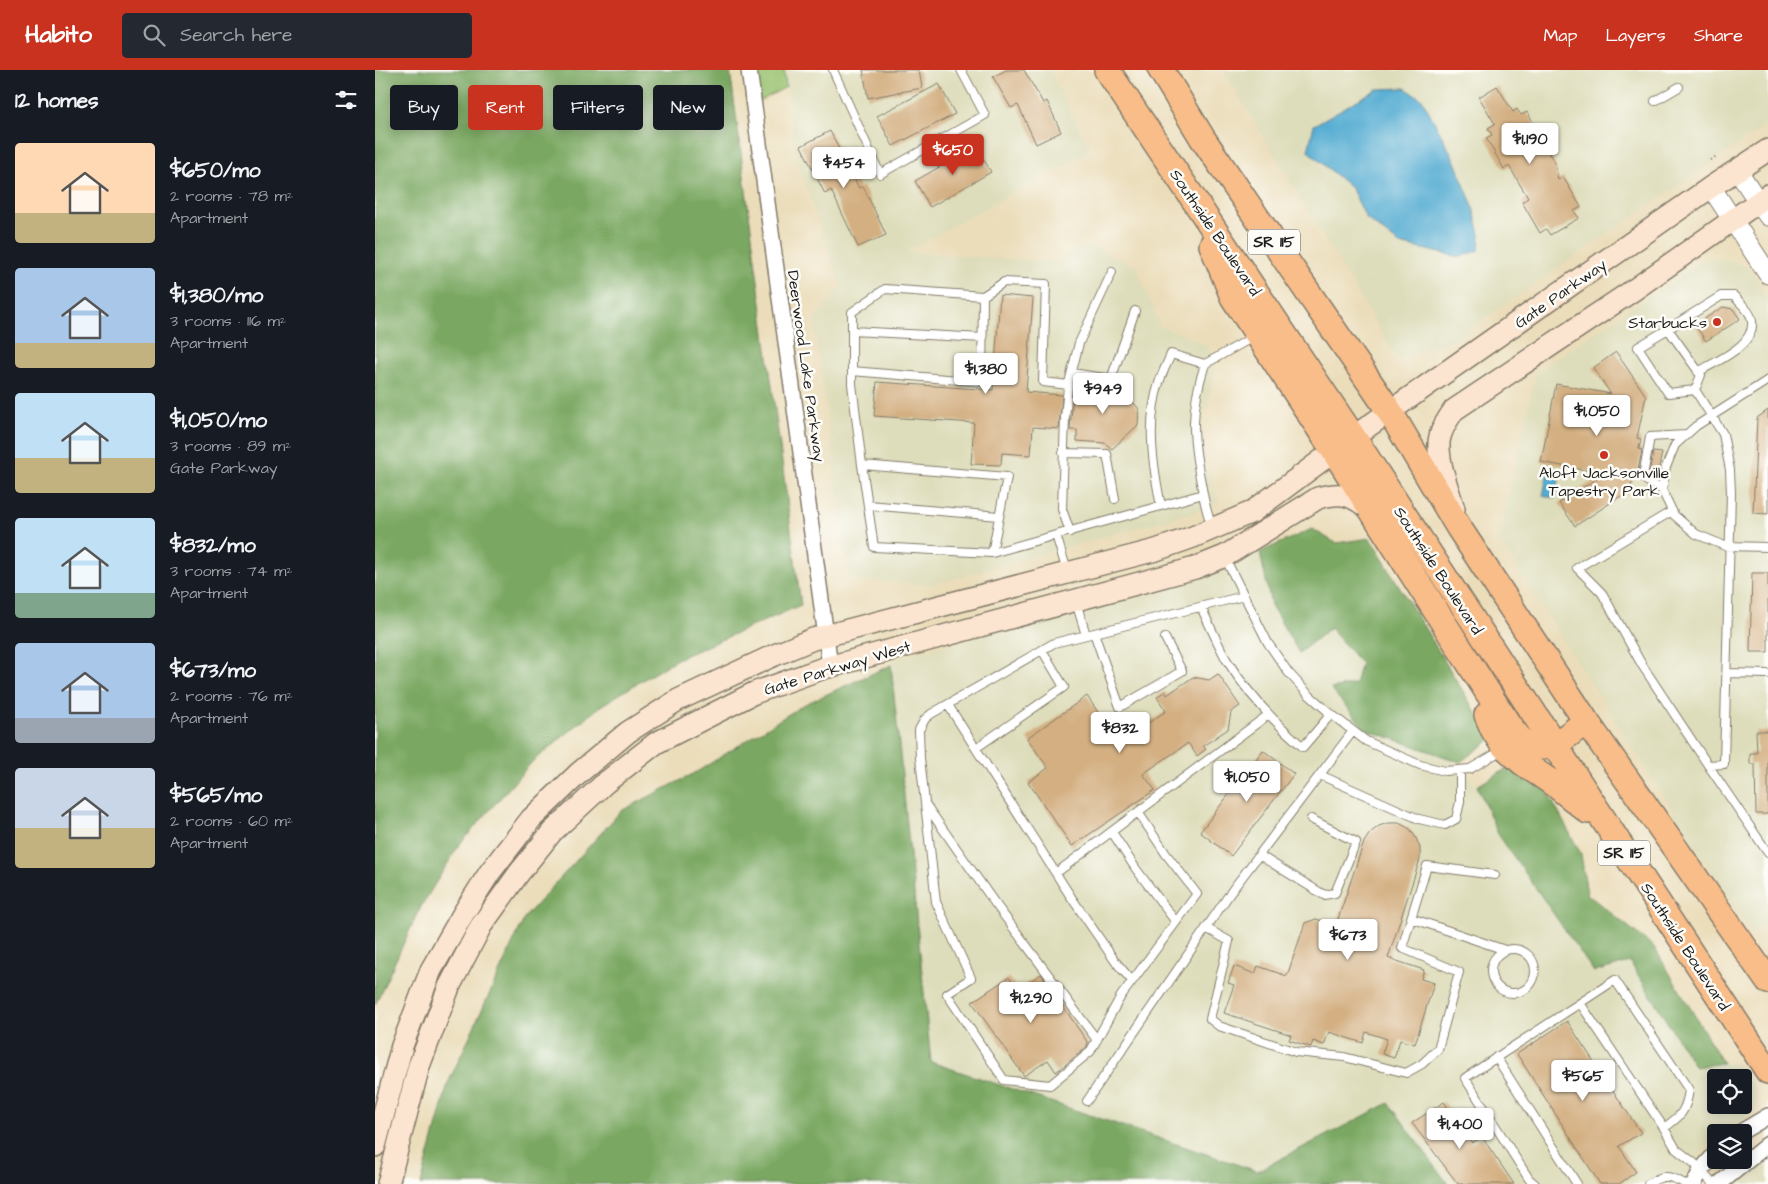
<!DOCTYPE html>
<html lang="en">
<head>
<meta charset="utf-8">
<style>
  :root { --surface:#171b24; --page:#242831; --text:#f1f3f6; --muted:#9ea1a6; --accent:#c8321e }
  body { margin:0; font-family:"Architects Daughter",sans-serif; background:var(--page); color:var(--text); height:100vh; display:flex; flex-direction:column; font-size:19px; white-space:nowrap }
  * { box-sizing:border-box; margin:0 }
  p { font-size:16px; color:var(--muted) }
  .icon { flex:none; width:28px; height:28px; fill:none; stroke:currentColor; stroke-width:2; stroke-linecap:round; stroke-linejoin:round }
  .map { position:relative; flex:1; overflow:hidden }
  .side { display:flex; flex-direction:column; background:var(--surface); width:375px }
  .side>* { flex:none }
  .banner { position:absolute; left:15px; top:15px; width:475px; height:45px; display:flex; gap:10px }
  .controls { position:absolute; left:1332px; top:999px; display:grid; gap:10px }
  .controls a { display:grid; place-items:center; width:45px; height:45px; border-radius:5px; background:var(--surface); box-shadow:0 2px 12px #0003; font-size:25px }
  .price { position:absolute; translate:-50% -42px; padding:0 11px; border-radius:5px; background:#fff; color:#222; font-size:16px; line-height:32px; filter:drop-shadow(0 1px 2px #0008) }
  .price::after { content:''; position:absolute; left:50%; top:30px; width:15px; height:11px; margin-left:-8px; background:inherit; clip-path:polygon(0 0,100% 0,50% 100%) }
  .price.current { background:var(--accent); color:#fff }
  ul { padding:0; list-style:none }
  li { display:flex; align-items:center; gap:15px; height:125px; padding:0 15px }
  li span { display:grid; place-items:center; flex:none; width:140px; height:100px; border-radius:5px; color:#555 }
  li>.icon { margin-inline-start:auto }
  span .icon { width:60px; height:60px; fill:#fffc; stroke-width:1 }
  li b { font-size:21px }
  h2 { display:flex; justify-content:space-between; align-items:center; height:60px; padding:0 15px; font-size:21px }
  .pill { padding:0 18px; border-radius:5px; background:var(--surface); box-shadow:0 2px 12px #0003; font-size:18px; line-height:45px }
  .pill.current { background:var(--accent); color:#fff }
  header { display:flex; align-items:center; gap:30px; box-sizing:border-box; height:70px; padding:0 25px; background:var(--accent); color:#fff }
  header strong { font-size:24px }
  nav { display:flex; gap:28px; margin-inline-start:auto; font-size:18px }
  .search { width:350px; height:45px; background:var(--page); display:flex; align-items:center; gap:12px; box-sizing:border-box; padding:0 18px; border-radius:5px; color:var(--muted); font-size:19px }
  main { display:flex; flex:1; min-height:0 }
  .map>svg:first-child { display:block }
  .built { fill:#deddbb; fill-rule:evenodd }
  .green { fill:#99c26f; stroke:#5a6f46 }
  .forest { fill:#7aa862; stroke:#4b623f }
  .water { fill:#56add3; stroke:#396478 }
  .building { fill:#d3af81 }
  .lines { fill:none; stroke-linecap:round; stroke-linejoin:round }
  .service-casing { stroke:#847c6b; stroke-width:10 }
  .minor-casing { stroke:#847c6b; stroke-width:18 }
  .tertiary-casing { stroke:#847c6b; stroke-width:21 }
  .secondary-casing { stroke:#847c6b; stroke-width:24 }
  .trunk-casing { stroke:#847c6b; stroke-width:28 }
  .path { stroke:#847c6b; stroke-width:2.5; stroke-dasharray:1 4; stroke-linecap:butt }
  .service { stroke:#fff; stroke-width:8 }
  .minor { stroke:#fff; stroke-width:15 }
  .tertiary { stroke:#fff; stroke-width:19 }
  .secondary { stroke:#fce5d0; stroke-width:21 }
  .trunk { stroke:#f8bd89; stroke-width:25 }
  .poi-dot { fill:#c8321e; stroke:#fdfcf7; stroke-width:2 }
  .labels { text-anchor:middle; stroke-width:5; stroke-linejoin:round; paint-order:stroke }
  .shield { fill:#fdfcf7; stroke:#605f5e; stroke-width:1 }
  .shield-label { font-size:15px; font-weight:bold; fill:#1c1c1c }
  .street-label { font-size:16px; fill:#1c1c1c; stroke:#fdfcf7 }
  .poi-label { font-size:16px; fill:#1c1c1c; stroke:#fdfcf7; text-anchor:end }
</style>
</head>
<body>
<header>
<strong>Habito</strong>
<div class="search"><svg class="icon" aria-label="search" viewBox="0 0 24 24"><circle cx="10" cy="10" r="6"/><path d="M15 15l6 6"/></svg>Search here</div>
<nav><a>Map</a><a>Layers</a><a>Share</a></nav>
</header>
<main>
<section class="side">
<h2>12 homes<svg class="icon" aria-label="filters" viewBox="0 0 24 24"><path d="M4 7h16M4 17h16"/><circle cx="9" cy="7" r="2"/><circle cx="15" cy="17" r="2"/></svg></h2>
<ul>
<li><span style="background:linear-gradient(#ffd9b3 70%,#c2b280 0)"><svg class="icon" aria-label="home" viewBox="0 0 24 24"><path d="M3 11l9-7 9 7M6 9v11h12V9"/></svg></span><div><b>$650/mo</b><p>2 rooms · 78 m²</p><p>Apartment</p></div></li>
<li><span style="background:linear-gradient(#a9c7e8 75%,#c2b280 0)"><svg class="icon" aria-label="home" viewBox="0 0 24 24"><path d="M3 11l9-7 9 7M6 9v11h12V9"/></svg></span><div><b>$1,380/mo</b><p>3 rooms · 116 m²</p><p>Apartment</p></div></li>
<li><span style="background:linear-gradient(#bfe0f5 65%,#c2b280 0)"><svg class="icon" aria-label="home" viewBox="0 0 24 24"><path d="M3 11l9-7 9 7M6 9v11h12V9"/></svg></span><div><b>$1,050/mo</b><p>3 rooms · 89 m²</p><p>Gate Parkway</p></div></li>
<li><span style="background:linear-gradient(#bfe0f5 75%,#7fa58c 0)"><svg class="icon" aria-label="home" viewBox="0 0 24 24"><path d="M3 11l9-7 9 7M6 9v11h12V9"/></svg></span><div><b>$832/mo</b><p>3 rooms · 74 m²</p><p>Apartment</p></div></li>
<li><span style="background:linear-gradient(#a9c7e8 75%,#9aa5b1 0)"><svg class="icon" aria-label="home" viewBox="0 0 24 24"><path d="M3 11l9-7 9 7M6 9v11h12V9"/></svg></span><div><b>$673/mo</b><p>2 rooms · 76 m²</p><p>Apartment</p></div></li>
<li><span style="background:linear-gradient(#c9d6e8 60%,#c2b280 0)"><svg class="icon" aria-label="home" viewBox="0 0 24 24"><path d="M3 11l9-7 9 7M6 9v11h12V9"/></svg></span><div><b>$565/mo</b><p>2 rooms · 60 m²</p><p>Apartment</p></div></li>
</ul>
</section>
<div class="map">
<svg width="1393" height="1114" viewBox="0 0 1393 1114">
  <rect width="100%" height="100%" fill="#fdfcf7"/>
  <filter id="ink" filterUnits="userSpaceOnUse"><feTurbulence type="fractalNoise" baseFrequency=".02" numOctaves="2"/><feDisplacementMap in="SourceGraphic" scale="10" xChannelSelector="R" yChannelSelector="G"/><feConvolveMatrix kernelMatrix="1 2 1 2 8 2 1 2 1" color-interpolation-filters="sRGB"/></filter>
  <filter id="wash" filterUnits="userSpaceOnUse"><feTurbulence type="fractalNoise" baseFrequency=".0096" numOctaves="4" result="noise"/><feDisplacementMap in="SourceGraphic" scale="20" xChannelSelector="R" yChannelSelector="G"/><feGaussianBlur stdDeviation="1.12" result="paint"/><feColorMatrix in="noise" values="0 0 0 0 0 0 0 0 0 0 0 0 0 0 0 0 0 1.4 0 .05"/><feComposite in="paint" operator="in"/></filter>
  <g filter="url(#wash)">
    <rect width="100%" height="100%" fill="#ebddba"/>
    <path class="built" d="M409,0H674L716,80L531,182L679,192L712,175L761,196L785,256L833,275L840,302L827,356L831,394L844,433L820,442L556,515L479,510L475,505L471,482L439,250L466,216L421,88Z
      M848,0H1393V54L1078,270L1023,290Z
      M1330,189H1352L1375,198L1393,230V853L1377,864L1124,470L1161,302Z
      M885,482L896,535L923,583L955,557L986,593L981,614L956,620L990,659L1085,692L1102,716L1123,765L1219,902L1255,892L1320,997L1348,993L1363,996L1379,1017L1382,1032L1374,1045L1348,1062H1341V1067L1332,1073L1306,1114H1073L1014,1033L883,1101L556,992L516,595L518,589L802,514L870,492ZM1341,1008H1369V1035H1341Z
      M1393,1082V1114H1352Z"/>
    <path class="green" d="M379,0H409L411,17L383,32Z"/>
    <path class="forest" d="M0,0H355L426,535L302,589L227,635L157,692L84,775L44,840L0,935Z
      M937,459L961,473L995,468L1117,669L1085,692L990,659L956,619L980,614L986,593L955,558L924,583L896,535L885,482Z
      M516,595L556,992L882,1101L1014,1033L1073,1114H46L73,1013L150,847L246,741L320,703L428,635Z
      M1134,697L1167,712L1206,784L1212,824L1279,877L1348,993L1320,997L1255,892L1219,902L1123,764L1102,716Z"/>
    <path class="water" d="M1030,18L1047,29L1078,87L1097,134L1105,164L1104,180L1085,187L1024,174L991,148L977,119L933,81L939,55L1002,19Z
      M1173,401L1185,404L1181,428L1168,426Z"/>
    <g id="blocks">
      <path class="building" d="M488,0H544L547,18L493,28Z
        M631,0H649L668,33L672,31L686,62L661,74L643,35L636,38L618,7Z
        M564,14L580,44L518,76L502,46Z
        M1122,16L1138,42L1142,39L1146,45L1152,42L1172,76L1170,77L1180,93L1183,110L1188,107L1206,137L1199,141L1204,148L1175,165L1171,159L1165,163L1147,132L1153,128L1134,96L1129,99L1111,68L1117,65L1113,58L1120,54L1104,27Z
        M455,61L484,118L488,116L511,165L483,177L456,120L450,124L426,76Z
        M601,76L616,102L555,137L540,111Z
        M625,225L658,228L651,322L687,325L684,359L658,357L656,385L627,383L626,395L596,394L599,353L499,346L502,312L618,320Z
        M1348,237L1358,239L1365,249L1331,271L1320,255Z
        M1241,282L1271,326L1262,368L1266,369L1264,379L1267,380L1263,401L1260,400L1254,425L1249,424L1200,456L1184,433L1229,404L1166,392L1181,314L1236,324L1218,298Z
        M741,312L764,339L763,355L737,379L730,373L702,371V360H695L698,326H705L706,315L735,317Z
        M1393,340V444L1378,443L1382,348Z
        M1278,382L1287,383L1282,405L1274,403Z
        M1377,503H1393V582H1375Z
        M843,604L865,636L856,642L853,659L828,676L831,679L822,686L813,673L768,704L780,720L697,776L653,712L673,698L652,668L712,626L744,673L791,641L782,627L790,621L792,625L818,607L834,610Z
        M1381,661H1393V744H1381L1380,694H1375V683H1382Z
        M888,680L919,704L856,786L825,762Z
        M1013,753H1024L1035,759L1041,768L1045,778V789L1013,888L1049,900L1046,909L1059,913L1040,974L1025,970L1019,988L1007,984L1012,969L991,962L988,973L954,962L949,975L938,971L936,977L914,970L916,965L849,943L859,915L853,913L859,896L880,904L883,896L912,906L930,853L941,849L961,855L989,772L995,763L1004,756Z
        M666,904L713,973L711,978L681,1002L673,990L649,1006L597,932L634,907L643,919Z
        M1192,951L1266,1063L1244,1076L1261,1102L1244,1114H1225L1142,984Z
        M1069,1032L1097,1073L1107,1067L1139,1114H1083L1037,1053Z"/>
    </g>
  </g>
  <g filter="url(#ink)">
    <use href="#blocks" fill-opacity="0" stroke="#847c6b" stroke-width="1"/>
    <g class="lines">
      <g class="service-casing">
        <path id="service" d="M458,0L505,104L610,45L586,0
          M1280,31L1304,17
          M608,226L629,212L671,214L668,312L694,315
          M1293,259L1346,226H1359C1364,232 1374,240 1376,247C1385,274 1341,291 1323,302
          M477,261L608,268
          M830,294C815,340 817,367 826,413C829,429 831,444 838,458
          M477,301L607,312L608,226L510,219L477,242V314L487,395
          M697,303L736,309L760,241
          M1393,310L1321,356L1300,375L1291,397L1287,420L1299,445L1321,464L1350,476L1393,477
          M688,383L732,384L740,429
          M1287,420L1272,411L1268,406L1275,367L1311,365
          M493,435L624,446
          M786,436L828,424
          M1297,441L1202,498L1227,523L1267,595L1333,695L1349,694L1356,423L1355,400L1348,364L1320,320L1326,305L1293,259L1263,277L1293,323L1320,320
          M695,462L687,439L690,347L693,317L704,273L737,202
          M681,465L786,436C778,396 771,353 784,313C787,303 792,294 796,284L830,294L880,266
          M617,483L632,407L487,395L499,477L617,483L681,465L692,501
          M850,488L893,573L913,602L933,624L956,644L991,671L1045,695L1070,701L1095,699L1129,679
          M701,532L711,565
          M826,537C834,554 842,572 851,589C872,623 898,651 928,677L956,644
          M719,563L745,637L807,601L790,568
          M1352,603L1393,604
          M573,635L696,827L740,891L757,911
          M601,678L689,617L667,580
          M1333,695L1393,783
          M945,705L1044,749L1070,755L1081,749L1085,732V700
          M551,735L619,832L722,970
          M763,742L791,784L822,824L746,926L715,982L675,1015L629,1010L572,924L596,908L561,832L545,688L544,660L550,649L556,644L679,573L869,526
          M737,762L761,799L801,852
          M884,785L949,825L960,823L981,772L936,749
          M681,803L893,645
          M1036,848L1130,880
          M831,858L854,871L835,949L844,956L921,982L969,987L1031,1003L1047,994L1063,979L1084,902L1027,878L1052,796L1120,805
          M1116 901a22 22 0 1 1 44 0a22 22 0 1 1-44 0Z
          M1121,987L1202,1114
          M712,1031L858,819L978,661
          M1289,1058L1205,933L1240,910L1314,1020C1311,1041 1306,1046 1289,1058L1301,1079L1319,1093L1338,1114
          M1160,1114L1154,1109L1090,1008L1205,933
          M1273,1114C1289,1104 1294,1105 1310,1114"/>
      </g>
      <g class="minor-casing">
        <path id="minor" d="M374,0L455,596
          M1366,1062L1393,1046
          M1319,1114L1326,1100L1341,1083
          M1344,1114L1393,1074"/>
      </g>
      <g class="tertiary-casing">
        <path id="tertiary" d="M1362,100L1393,146
          M1336,117L1393,204"/>
      </g>
      <g class="secondary-casing">
        <path id="secondary" d="M1079,439C1073,418 1063,394 1064,372C1065,360 1073,349 1079,340L1260,219L1393,125
          M0,1076L27,976L56,900L88,844L115,802L156,749L204,703L253,662L303,630L395,587L438,569L781,480L818,467L877,442L978,367L1336,117L1393,80
          M13,1114L44,996L74,917L106,856L144,803L177,762L230,713L281,673L379,623L446,599L820,498L850,486L943,428C969,421 977,425 997,441"/>
      </g>
      <g class="trunk-casing">
        <path id="trunk" d="M732,0L978,367L1393,1001
          M786,0L828,69L1015,342L1084,458L1211,651L1393,911
          M837,175L858,227L959,381L1133,654C1138,660 1143,668 1149,672C1173,687 1193,665 1211,651
          M1112,645L1118,659L1128,675L1148,693L1182,716L1213,741"/>
      </g>
      <path class="path" d="M1335,90L1342,86"/>
      <use href="#service" class="service"/>
      <use href="#minor" class="minor"/>
      <use href="#tertiary" class="tertiary"/>
      <use href="#secondary" class="secondary"/>
      <use href="#trunk" class="trunk"/>
    </g>
  </g>
  <g class="poi-dot">
    <circle cx="1342" cy="252" r="5"/>
    <circle cx="1229" cy="385" r="5"/>
  </g>
  <g class="labels">
    <g class="shield">
      <rect x="873" y="159.5" width="52" height="25" rx="4"/>
      <rect x="1223" y="770.5" width="52" height="25" rx="4"/>
    </g>
    <g class="shield-label">
      <text x="899" y="177">SR 115</text>
      <text x="1249" y="788">SR 115</text>
    </g>
    <g class="street-label">
      <text transform="translate(841 162) rotate(56)" y="6">Southside Boulevard</text>
      <text transform="translate(1185 223) rotate(-35)" y="6">Gate Parkway</text>
      <text transform="translate(432 296) rotate(82)" y="6">Deerwood Lake Parkway</text>
      <text transform="translate(1064 500) rotate(57)" y="6">Southside Boulevard</text>
      <text transform="translate(462 597) rotate(-17)" y="6">Gate Parkway West</text>
      <text transform="translate(1311 876) rotate(57)" y="6">Southside Boulevard</text>
    </g>
    <g class="poi-label">
      <text x="1332" y="258">Starbucks</text>
      <text x="1229" y="408" text-anchor="middle">Aloft Jacksonville<tspan x="1229" dy="18">Tapestry Park</tspan></text>
    </g>
  </g>
</svg>
<div class="controls">
<a><svg class="icon" aria-label="locate" viewBox="0 0 24 24"><circle cx="12" cy="12" r="6"/><path d="M12 2v4M12 18v4M2 12h4M18 12h4"/></svg></a>
<a><svg class="icon" aria-label="layers" viewBox="0 0 24 24"><path d="M12 4l9 5-9 5-9-5zM3 14l9 5 9-5"/></svg></a>
</div>
<b class="price" style="left:1155px;top:95px">$1,190</b>
<b class="price current" style="left:578px;top:106px">$650</b>
<b class="price" style="left:469px;top:119px">$454</b>
<b class="price" style="left:611px;top:325px">$1,380</b>
<b class="price" style="left:728px;top:345px">$949</b>
<b class="price" style="left:1222px;top:367px">$1,050</b>
<b class="price" style="left:745px;top:684px">$832</b>
<b class="price" style="left:872px;top:733px">$1,050</b>
<b class="price" style="left:973px;top:891px">$673</b>
<b class="price" style="left:656px;top:954px">$1,290</b>
<b class="price" style="left:1208px;top:1032px">$565</b>
<b class="price" style="left:1085px;top:1080px">$1,400</b>
<div class="banner">
<a class="pill">Buy</a>
<a class="pill current">Rent</a>
<a class="pill">Filters</a>
<a class="pill">New</a>
</div>
</div>
</main>
</body>
</html>
